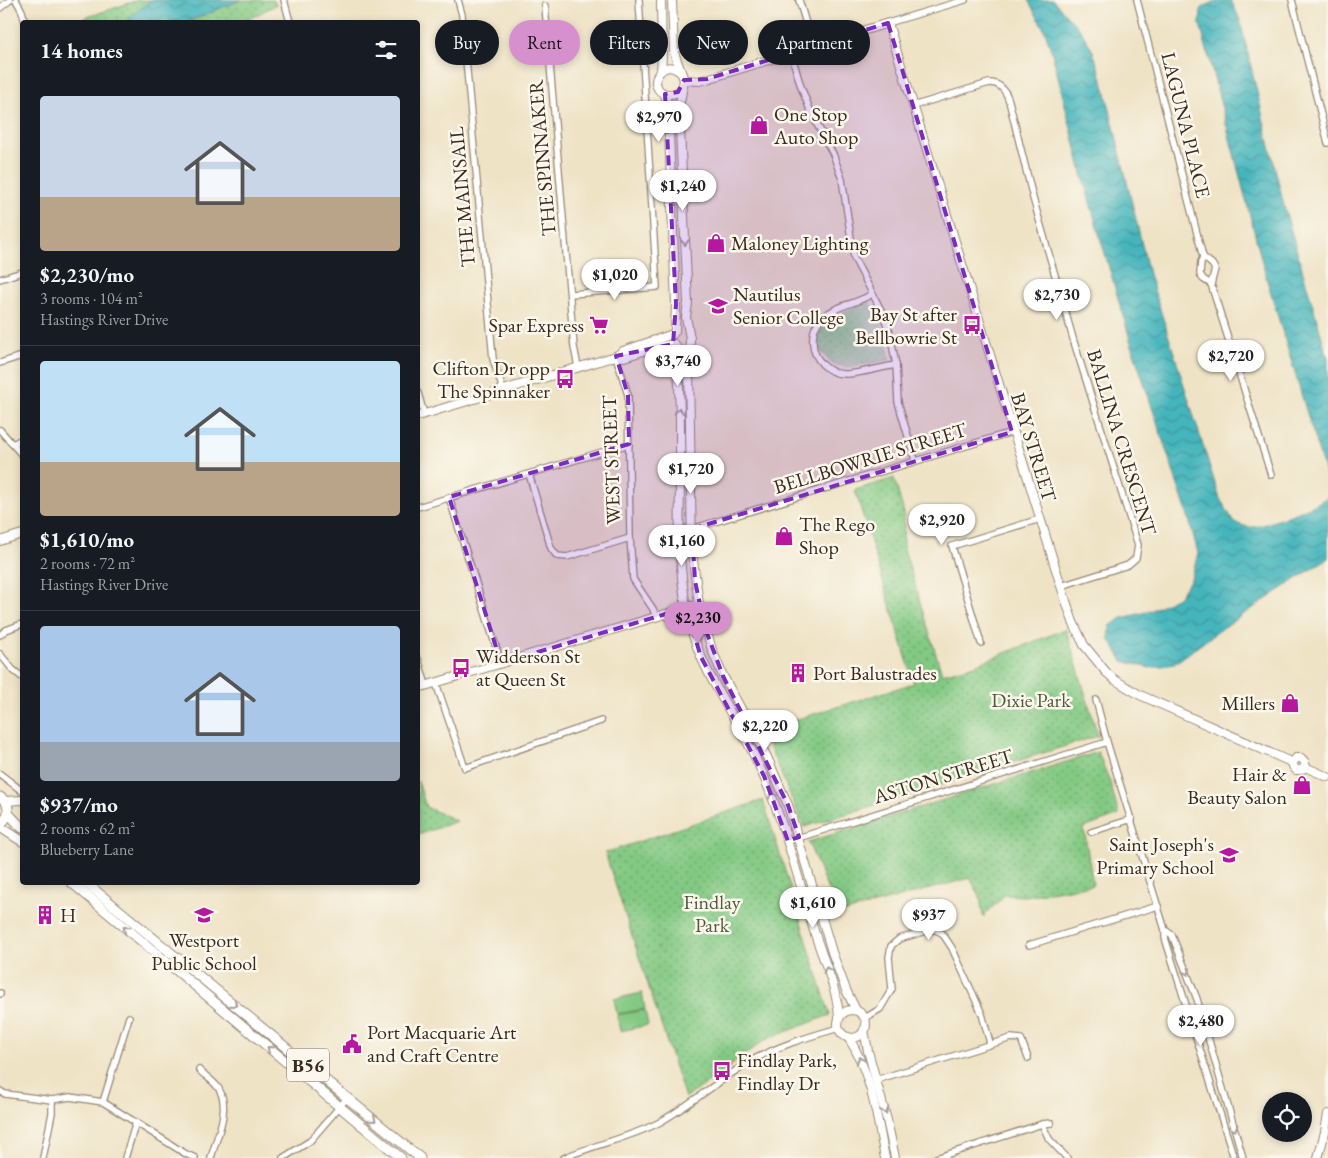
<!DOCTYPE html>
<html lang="en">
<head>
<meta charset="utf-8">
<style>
	:root { --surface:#171b24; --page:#242831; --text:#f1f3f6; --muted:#9ea1a6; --line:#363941; --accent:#d690ce }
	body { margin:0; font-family:"EB Garamond",serif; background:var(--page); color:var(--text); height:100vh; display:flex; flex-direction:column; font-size:19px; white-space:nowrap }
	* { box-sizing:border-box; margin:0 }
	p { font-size:16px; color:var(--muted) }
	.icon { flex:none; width:28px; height:28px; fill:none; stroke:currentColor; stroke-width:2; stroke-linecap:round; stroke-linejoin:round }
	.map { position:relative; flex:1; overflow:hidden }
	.drawer { position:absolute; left:20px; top:20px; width:400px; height:865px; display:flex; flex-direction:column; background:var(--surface); border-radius:5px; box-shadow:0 2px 8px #0003 }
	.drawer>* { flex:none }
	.hud { position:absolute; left:435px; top:20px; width:475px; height:45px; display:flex; gap:10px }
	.fabs { position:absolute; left:1262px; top:1092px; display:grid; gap:10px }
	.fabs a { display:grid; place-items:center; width:50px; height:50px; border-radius:50%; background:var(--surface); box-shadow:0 2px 8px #0003; font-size:25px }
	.price { position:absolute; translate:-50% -42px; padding:0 11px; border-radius:18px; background:#fff; color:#222; font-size:16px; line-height:32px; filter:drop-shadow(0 1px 2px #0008) }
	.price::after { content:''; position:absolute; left:50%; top:30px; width:15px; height:11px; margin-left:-8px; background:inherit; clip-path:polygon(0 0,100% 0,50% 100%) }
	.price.current { background:var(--accent); color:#111 }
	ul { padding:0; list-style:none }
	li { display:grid; align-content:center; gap:10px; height:265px; padding:0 20px }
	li+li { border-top:1px solid var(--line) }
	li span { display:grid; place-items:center; height:155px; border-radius:5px; color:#555 }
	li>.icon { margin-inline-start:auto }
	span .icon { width:90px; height:90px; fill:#fffc; stroke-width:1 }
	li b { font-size:21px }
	h2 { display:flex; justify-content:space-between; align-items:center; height:60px; padding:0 20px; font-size:21px }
	.pill { padding:0 18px; border-radius:22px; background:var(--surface); box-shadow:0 2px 8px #0003; font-size:18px; line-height:45px }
	.pill.current { background:var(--accent); color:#111 }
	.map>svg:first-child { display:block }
</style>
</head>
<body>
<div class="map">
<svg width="1328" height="1158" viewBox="0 0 1328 1158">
	<defs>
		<pattern id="park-dots" width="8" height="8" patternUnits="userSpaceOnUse" patternTransform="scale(1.25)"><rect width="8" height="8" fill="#83c983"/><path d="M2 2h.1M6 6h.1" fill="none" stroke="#6ca36b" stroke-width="1.8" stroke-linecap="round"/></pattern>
		<pattern id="water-waves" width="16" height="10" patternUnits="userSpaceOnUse" patternTransform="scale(1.25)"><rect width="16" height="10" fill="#45b5bc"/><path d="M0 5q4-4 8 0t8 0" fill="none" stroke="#3b9398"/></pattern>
	</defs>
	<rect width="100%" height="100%" fill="#fbf7ec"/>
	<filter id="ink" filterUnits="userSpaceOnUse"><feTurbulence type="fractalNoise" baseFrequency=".02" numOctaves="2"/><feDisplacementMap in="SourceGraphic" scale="10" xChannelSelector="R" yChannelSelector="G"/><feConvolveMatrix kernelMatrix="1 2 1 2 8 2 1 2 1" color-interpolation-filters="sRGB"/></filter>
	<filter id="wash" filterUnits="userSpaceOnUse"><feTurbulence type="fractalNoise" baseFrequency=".0096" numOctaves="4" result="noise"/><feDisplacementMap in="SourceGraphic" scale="20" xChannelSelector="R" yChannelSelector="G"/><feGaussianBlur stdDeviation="1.12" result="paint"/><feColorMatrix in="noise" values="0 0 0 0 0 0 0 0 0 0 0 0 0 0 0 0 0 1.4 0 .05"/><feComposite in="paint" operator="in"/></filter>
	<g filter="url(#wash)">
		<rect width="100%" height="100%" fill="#efe3c6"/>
		<!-- grass -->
		<g fill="#83c983" stroke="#5f7a50">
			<path d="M642,993L645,1009L617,1014L614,999Z"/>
			<path d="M645,1010L648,1025L620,1031L617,1015Z"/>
		</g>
		<!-- park -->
		<g fill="url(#park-dots)" stroke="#5f7a50">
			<path d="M138,0H274L276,5L243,22H72Z"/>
			<path d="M868,301L882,325L890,360L848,367L833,364C829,360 822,354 820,349C809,322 850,309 868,301Z"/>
			<path d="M894,478L904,513L903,546L942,674L972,666L1066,629L1098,736L804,827L762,730L914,683L855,490Z"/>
			<path d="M1098,752L1110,782L1119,815L1084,828L1093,885L1025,896L1005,895L983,917L980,897L970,878L838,914L808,842Z"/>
			<path d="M418,781L426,807L457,821L418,835Z"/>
			<path d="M763,800L830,1015L765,1040L708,1083L685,1098L605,853Z"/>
		</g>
		<!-- water -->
		<g fill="url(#water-waves)" stroke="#40706d">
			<path d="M151,0H241L187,22H125Z"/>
			<path d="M1028,0H1053L1081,31L1093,51L1104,85L1149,274L1220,499L1235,523C1240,524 1248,528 1254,527C1267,525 1320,505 1328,496V558L1223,628L1174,664L1150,668L1123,661L1109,639L1110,626L1122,618L1150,611L1178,597L1191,579L1198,553L1188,516L1134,353L1086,189L1052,53L1045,31Z"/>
			<path d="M1218,0H1229L1232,2L1240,20L1285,210L1328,358V483L1266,277L1200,24L1201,8Z"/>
		</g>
	</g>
	<g filter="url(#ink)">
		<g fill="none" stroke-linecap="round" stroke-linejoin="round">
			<!-- street casing -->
			<g stroke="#958672" stroke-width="8">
				<g id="street">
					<path d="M16,0L22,11L25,22"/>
					<path d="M284,0L290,22"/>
					<path d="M458,0L462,15L493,359L503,390"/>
					<path d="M799,0L813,47"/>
					<path d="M1137,0L1203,257L1201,262L1200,274L1203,279L1211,284"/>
					<path d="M1292,0L1328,143"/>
					<path d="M545,6L574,347L578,367"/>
					<path d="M0,8L10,0"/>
					<path d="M888,23L965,0"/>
					<path d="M791,53L801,87L812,115L833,154L842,179L854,258L882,312L890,333L896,365L898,402L915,460"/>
					<path d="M913,106L989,83C1001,83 1006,91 1009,101L1033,198L1074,342L1138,545L1136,558L1128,565L1061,586"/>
					<path d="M1203,257L1212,264L1215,269L1211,284L1271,475"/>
					<path d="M0,279L22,272"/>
					<path d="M571,294L657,287L639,0"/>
					<path d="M872,294C857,304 836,305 823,317C815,324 812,334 813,344C814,359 827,373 843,374C855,375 882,367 896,365"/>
					<path d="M616,356L628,395L630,538L633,579L653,609L656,617"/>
					<path d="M0,363L22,356"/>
					<path d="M418,393L424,414"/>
					<path d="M0,430L22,455"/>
					<path d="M13,444L22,439"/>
					<path d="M529,474L551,548L557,556L567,557L630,538"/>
					<path d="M449,497L501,663"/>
					<path d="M418,507L629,444"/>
					<path d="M678,530L698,527L1012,432"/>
					<path d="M0,635L6,630L22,624"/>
					<path d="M981,643L952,546L1040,519"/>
					<path d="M0,654L13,670L22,677"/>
					<path d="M418,659L426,685"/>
					<path d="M436,683L465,768L601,721"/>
					<path d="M1096,700L1107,742L1165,930V938L1234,1158"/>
					<path d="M0,774L22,791"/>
					<path d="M1091,832L1132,819"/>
					<path d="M788,841L1107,742"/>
					<path d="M1165,930L1172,935L1197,999L1243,1158"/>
					<path d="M1029,945L1158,906"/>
					<path d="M0,994V993"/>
					<path d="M865,1018L880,1009L892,989L889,957L891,946L899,939L930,930H936L942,933L952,948L982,1014L990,1043"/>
					<path d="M199,1070C205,1076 214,1081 219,1089C231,1109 216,1138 211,1158"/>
					<path d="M876,1080L1011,1038L1021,1039L1028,1058"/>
					<path d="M0,1091L5,1094L52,1100L70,1097L103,1102L186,1154L195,1158"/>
					<path d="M103,1102L129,1017"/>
					<path d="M1042,1124L1049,1139L1067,1158"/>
					<path d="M43,1158L52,1113V1100"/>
					<path d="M125,1158L136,1122"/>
					<path d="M283,1158L310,1141L347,1098"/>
					<path d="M564,1158C595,1144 630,1138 660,1122C690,1105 717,1082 746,1064C774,1047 807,1037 839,1028"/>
					<path d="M936,1158L1042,1124L1051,1123"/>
				</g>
			</g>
			<!-- secondary casing -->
			<g stroke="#958672" stroke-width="10">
				<g id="secondary">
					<path d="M672,0L674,52L684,80L679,108L688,303L686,317L690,338L689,366L692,553L699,604L712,650L723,676L767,757L788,805L832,952L846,990L856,1010"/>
					<path d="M661,71L662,56L661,0"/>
					<path d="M680,72C660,55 645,90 667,94C673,95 677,93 681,89"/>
					<path d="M684,80L699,81L707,79L888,23L1061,586L1073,622L1084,645L1106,672L1115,680L1140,695L1293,763V766L1296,770H1301L1305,767"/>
					<path d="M665,94L668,108L676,304L675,331"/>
					<path d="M676,346C681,392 680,439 680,485C679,538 678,584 693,635C706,676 731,711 751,749C781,808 796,872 815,934C824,962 837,988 839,1017"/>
					<path d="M616,356L624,357L653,348L674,344"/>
					<path d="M418,416L616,356L623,351L673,334"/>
					<path d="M0,541L22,534"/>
					<path d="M665,614L692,628"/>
					<path d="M418,688L699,604"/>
					<path d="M1293,763L1296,758H1301L1305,762V767"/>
					<path d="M1305,767L1328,777"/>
					<path d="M5,801L22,800"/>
					<circle cx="852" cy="1024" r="14"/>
					<path d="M864,1030L868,1051L887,1120L895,1158"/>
					<path d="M848,1037C871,1072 877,1117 885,1158"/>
					<path d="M1318,1158L1325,1132L1328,1114"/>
				</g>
			</g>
			<!-- primary casing -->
			<g stroke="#958672" stroke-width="11">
				<g id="primary">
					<path d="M0,797C11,804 11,816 0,824"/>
					<path d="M8,813L22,828"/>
					<path d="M0,827L22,841"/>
					<path d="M71,882L401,1158"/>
					<path d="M85,882L420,1158"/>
				</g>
			</g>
			<!-- street -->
			<use href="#street" stroke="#fff" stroke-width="5.5"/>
			<!-- secondary -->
			<use href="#secondary" stroke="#fff" stroke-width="8"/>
			<!-- primary -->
			<use href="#primary" stroke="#fff" stroke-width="9"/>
		</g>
		<!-- one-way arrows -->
		<defs><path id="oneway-chevron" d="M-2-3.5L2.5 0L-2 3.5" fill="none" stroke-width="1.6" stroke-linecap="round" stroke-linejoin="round" transform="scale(1.25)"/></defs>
		<g stroke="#a79f9a">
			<use href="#oneway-chevron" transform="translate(685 242) rotate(87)"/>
			<use href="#oneway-chevron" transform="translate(679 411) rotate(-91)"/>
			<use href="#oneway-chevron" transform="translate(772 795) rotate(-113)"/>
			<use href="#oneway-chevron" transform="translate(126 929) rotate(-140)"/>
			<use href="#oneway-chevron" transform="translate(827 970) rotate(-109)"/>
			<use href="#oneway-chevron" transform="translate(1187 972) rotate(69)"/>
			<use href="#oneway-chevron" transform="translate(234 1004) rotate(39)"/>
			<use href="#oneway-chevron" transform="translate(270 1049) rotate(-140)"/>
			<use href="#oneway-chevron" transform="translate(860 1060) rotate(-112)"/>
			<use href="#oneway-chevron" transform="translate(885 1111) rotate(75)"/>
			<use href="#oneway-chevron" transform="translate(373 1119) rotate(40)"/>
			<use href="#oneway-chevron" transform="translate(1234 1128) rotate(74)"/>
		</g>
	</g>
	<!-- marked area -->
	<path fill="#7b2cbf" fill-opacity="0.2" stroke="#7b2cbf" stroke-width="4" stroke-dasharray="10 6" stroke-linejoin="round" d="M888,23L1012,432L692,529L695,581L705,628L723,676L788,805L799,837L788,841L764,776L701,657L686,608L501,663L449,497L629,444L628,395L616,356L673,344L676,304L665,94L678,92L684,80L707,79Z"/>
	<!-- icons -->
	<defs>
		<g id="shop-bare" transform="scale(1.5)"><path d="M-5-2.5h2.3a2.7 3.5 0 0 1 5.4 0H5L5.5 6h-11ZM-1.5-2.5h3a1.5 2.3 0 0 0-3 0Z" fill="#b5179e" stroke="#fbf7ec" stroke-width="2.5" paint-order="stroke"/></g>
		<g id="university-bare" transform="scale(1.5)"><path d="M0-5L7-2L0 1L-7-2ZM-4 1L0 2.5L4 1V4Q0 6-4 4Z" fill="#b5179e" stroke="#fbf7ec" stroke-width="2.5" paint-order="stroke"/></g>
		<g id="supermarket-bare" transform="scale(1.5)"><path d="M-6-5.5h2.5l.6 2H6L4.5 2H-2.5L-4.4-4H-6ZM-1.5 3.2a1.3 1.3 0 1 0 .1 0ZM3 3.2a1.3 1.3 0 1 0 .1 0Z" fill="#b5179e" stroke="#fbf7ec" stroke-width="2.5" paint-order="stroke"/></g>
		<g id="bus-bare" transform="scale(1.5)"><path d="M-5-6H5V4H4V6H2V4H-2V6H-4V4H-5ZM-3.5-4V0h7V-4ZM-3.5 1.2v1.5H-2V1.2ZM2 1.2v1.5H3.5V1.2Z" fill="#b5179e" stroke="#fbf7ec" stroke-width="2.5" paint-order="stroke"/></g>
		<g id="building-bare" transform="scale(1.5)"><path d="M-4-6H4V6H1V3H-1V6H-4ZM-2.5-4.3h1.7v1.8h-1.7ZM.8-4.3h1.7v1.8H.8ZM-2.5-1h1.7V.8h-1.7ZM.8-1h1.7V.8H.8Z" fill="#b5179e" stroke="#fbf7ec" stroke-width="2.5" paint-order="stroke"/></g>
		<g id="school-bare" transform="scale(1.5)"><path d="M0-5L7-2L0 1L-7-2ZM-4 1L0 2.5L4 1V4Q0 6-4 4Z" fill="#b5179e" stroke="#fbf7ec" stroke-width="2.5" paint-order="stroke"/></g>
		<g id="civic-bare" transform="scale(1.5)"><path d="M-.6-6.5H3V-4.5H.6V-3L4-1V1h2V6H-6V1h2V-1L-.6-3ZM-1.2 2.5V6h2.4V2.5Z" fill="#b5179e" stroke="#fbf7ec" stroke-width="2.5" paint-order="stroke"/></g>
	</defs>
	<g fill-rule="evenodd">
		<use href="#shop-bare" x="759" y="125"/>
		<use href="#shop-bare" x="716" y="243"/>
		<use href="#university-bare" x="718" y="306"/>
		<use href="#supermarket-bare" x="599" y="325"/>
		<use href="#bus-bare" x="972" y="325"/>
		<use href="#bus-bare" x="565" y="379"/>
		<use href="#shop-bare" x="784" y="536"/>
		<use href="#bus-bare" x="461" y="668"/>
		<use href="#building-bare" x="798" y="673"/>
		<use href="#shop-bare" x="1290" y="703"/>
		<use href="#shop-bare" x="1302" y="785"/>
		<use href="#school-bare" x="1229" y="855"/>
		<use href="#building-bare" x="45" y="915"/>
		<use href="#school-bare" x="204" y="915"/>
		<use href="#civic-bare" x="352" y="1044"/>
		<use href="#bus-bare" x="722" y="1071"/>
	</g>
	<g text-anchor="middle" stroke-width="5" stroke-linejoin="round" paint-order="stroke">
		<!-- shield labels -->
		<rect fill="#fbf7ec" stroke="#75685c" stroke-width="1" x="287" y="1048.5" width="42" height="33" rx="4"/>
		<g font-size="19" font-weight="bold" fill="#3b2a1e">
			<text x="308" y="1072">B56</text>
		</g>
		<!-- poi labels -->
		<g font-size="20" fill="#3b2a1e" stroke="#fbf7ec" text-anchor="start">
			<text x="774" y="121">One Stop<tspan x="774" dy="23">Auto Shop</tspan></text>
			<text x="731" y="250">Maloney Lighting</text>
			<text x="733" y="301">Nautilus<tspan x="733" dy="23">Senior College</tspan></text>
			<text x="957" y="321" text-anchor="end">Bay St after<tspan x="957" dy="23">Bellbowrie St</tspan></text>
			<text x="584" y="332" text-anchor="end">Spar Express</text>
			<text x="550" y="375" text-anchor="end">Clifton Dr opp<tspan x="550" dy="23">The Spinnaker</tspan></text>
			<text x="799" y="531">The Rego<tspan x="799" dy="23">Shop</tspan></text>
			<text x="476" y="663">Widderson St<tspan x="476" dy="23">at Queen St</tspan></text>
			<text x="813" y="680">Port Balustrades</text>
			<text x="1275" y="710" text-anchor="end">Millers</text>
			<text x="1287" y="781" text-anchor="end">Hair &amp;<tspan x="1287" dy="23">Beauty Salon</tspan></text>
			<text x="1214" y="851" text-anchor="end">Saint Joseph's<tspan x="1214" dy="23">Primary School</tspan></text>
			<text x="60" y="922">H</text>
			<text x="204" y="947" text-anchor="middle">Westport<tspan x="204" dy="23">Public School</tspan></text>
			<text x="367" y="1039">Port Macquarie Art<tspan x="367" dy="23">and Craft Centre</tspan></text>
			<text x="737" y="1067">Findlay Park,<tspan x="737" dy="23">Findlay Dr</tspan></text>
		</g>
		<!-- street labels -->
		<g font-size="20" fill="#3b2a1e" stroke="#fbf7ec">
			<text transform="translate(1186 125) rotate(76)" y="7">LAGUNA PLACE</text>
			<text transform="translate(542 158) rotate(-95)" y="7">THE SPINNAKER</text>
			<text transform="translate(462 197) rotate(-95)" y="7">THE MAINSAIL</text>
			<text transform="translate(1122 442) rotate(73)" y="7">BALLINA CRESCENT</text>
			<text transform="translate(1034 447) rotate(73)" y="7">BAY STREET</text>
			<text transform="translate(870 458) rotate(-17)" y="7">BELLBOWRIE STREET</text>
			<text transform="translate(611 460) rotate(-92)" y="7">WEST STREET</text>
			<text transform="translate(943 776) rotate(-17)" y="7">ASTON STREET</text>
		</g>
		<!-- park labels -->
		<g font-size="20" fill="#515a3c" stroke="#fbf7ec">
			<text x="1031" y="707">Dixie Park</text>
			<text x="712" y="909">Findlay<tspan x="712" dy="23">Park</tspan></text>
		</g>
	</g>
</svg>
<div class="fabs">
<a><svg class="icon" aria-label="locate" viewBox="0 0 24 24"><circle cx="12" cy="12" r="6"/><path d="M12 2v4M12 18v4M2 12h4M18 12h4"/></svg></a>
</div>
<b class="price" style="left:659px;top:143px">$2,970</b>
<b class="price" style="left:683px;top:212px">$1,240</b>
<b class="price" style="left:615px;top:301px">$1,020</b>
<b class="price" style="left:1057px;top:321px">$2,730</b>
<b class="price" style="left:1231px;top:382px">$2,720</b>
<b class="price" style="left:678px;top:387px">$3,740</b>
<b class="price" style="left:691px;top:495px">$1,720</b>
<b class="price" style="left:942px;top:546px">$2,920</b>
<b class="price" style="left:682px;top:567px">$1,160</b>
<b class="price current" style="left:698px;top:644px">$2,230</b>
<b class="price" style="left:765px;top:752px">$2,220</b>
<b class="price" style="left:813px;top:929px">$1,610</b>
<b class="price" style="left:929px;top:941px">$937</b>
<b class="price" style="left:1201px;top:1047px">$2,480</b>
<div class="hud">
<a class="pill">Buy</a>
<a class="pill current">Rent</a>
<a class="pill">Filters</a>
<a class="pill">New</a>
<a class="pill">Apartment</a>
</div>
<section class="drawer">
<h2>14 homes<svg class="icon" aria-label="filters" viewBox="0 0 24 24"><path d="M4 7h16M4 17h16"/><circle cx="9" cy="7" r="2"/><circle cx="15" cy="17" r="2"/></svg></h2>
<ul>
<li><span style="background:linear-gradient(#c9d6e8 65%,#b9a48a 0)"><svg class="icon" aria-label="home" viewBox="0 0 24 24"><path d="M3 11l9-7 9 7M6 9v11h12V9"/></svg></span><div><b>$2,230/mo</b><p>3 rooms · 104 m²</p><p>Hastings River Drive</p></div></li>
<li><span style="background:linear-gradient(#bfe0f5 65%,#b9a48a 0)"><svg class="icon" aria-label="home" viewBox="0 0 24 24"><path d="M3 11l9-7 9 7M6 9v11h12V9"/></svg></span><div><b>$1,610/mo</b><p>2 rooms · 72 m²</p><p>Hastings River Drive</p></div></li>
<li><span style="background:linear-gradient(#a9c7e8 75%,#9aa5b1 0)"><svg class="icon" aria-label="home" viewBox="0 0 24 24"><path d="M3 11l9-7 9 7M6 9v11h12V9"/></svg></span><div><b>$937/mo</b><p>2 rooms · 62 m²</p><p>Blueberry Lane</p></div></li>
</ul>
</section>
</div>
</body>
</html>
